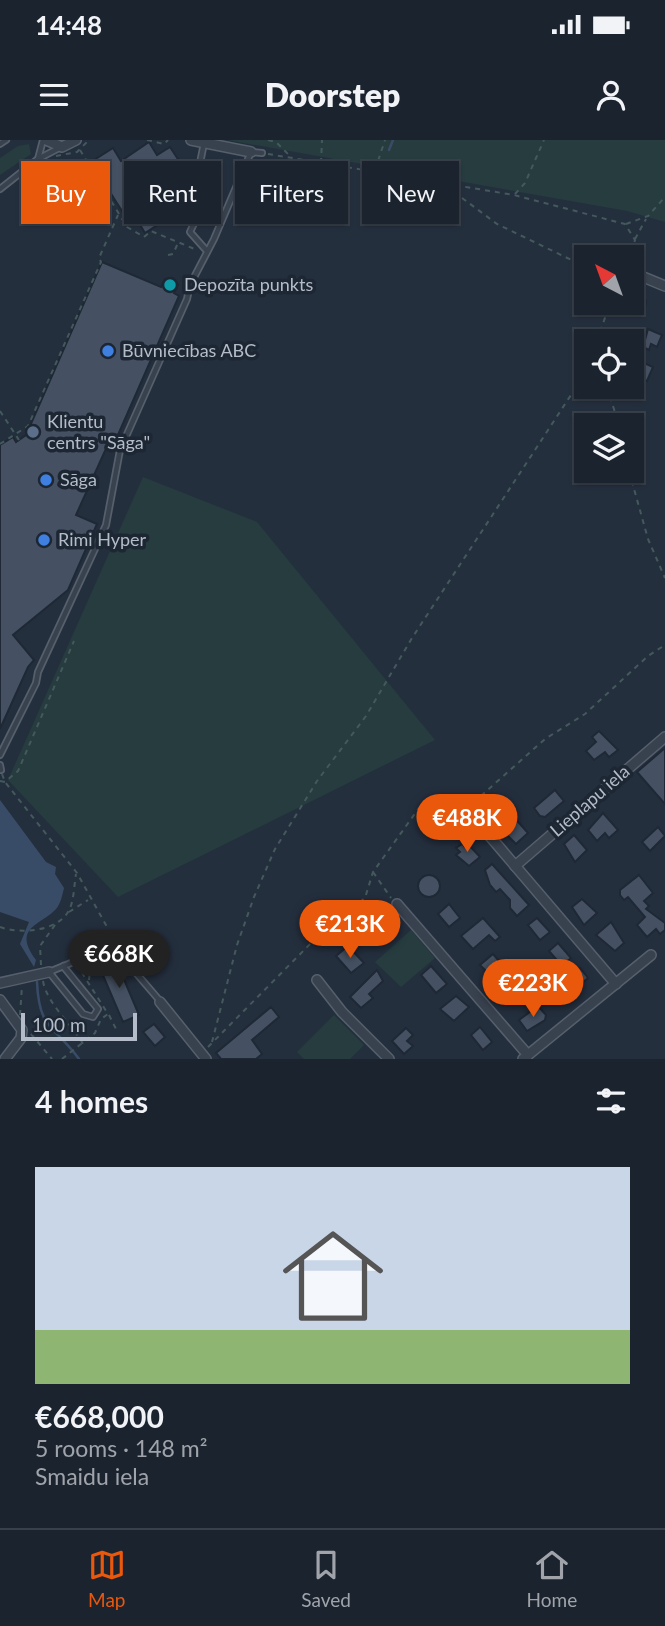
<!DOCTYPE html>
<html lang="en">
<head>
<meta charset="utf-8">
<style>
	:root { --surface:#1b232e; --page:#282f3a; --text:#f1f3f6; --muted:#a0a4aa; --line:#39404a; --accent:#ea580c }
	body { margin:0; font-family:Lato,sans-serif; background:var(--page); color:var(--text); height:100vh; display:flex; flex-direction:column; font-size:26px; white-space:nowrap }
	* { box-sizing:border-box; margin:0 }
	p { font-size:23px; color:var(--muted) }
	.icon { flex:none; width:38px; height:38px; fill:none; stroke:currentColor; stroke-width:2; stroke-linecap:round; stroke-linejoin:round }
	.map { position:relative; height:919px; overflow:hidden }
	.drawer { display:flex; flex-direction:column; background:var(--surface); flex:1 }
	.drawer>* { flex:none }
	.top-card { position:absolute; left:21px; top:21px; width:623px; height:63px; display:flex; gap:14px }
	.needle { width:46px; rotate:319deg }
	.tools { position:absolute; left:574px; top:105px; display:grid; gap:14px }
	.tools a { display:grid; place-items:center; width:70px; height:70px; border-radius:0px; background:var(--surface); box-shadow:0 2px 5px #0004,0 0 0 2px var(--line); font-size:35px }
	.scale { position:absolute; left:21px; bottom:18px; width:116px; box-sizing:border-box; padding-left:7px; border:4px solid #b4bcc9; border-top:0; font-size:19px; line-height:24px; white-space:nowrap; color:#b4bcc9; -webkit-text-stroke:5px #1d2633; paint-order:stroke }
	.price { position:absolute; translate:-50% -60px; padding:0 16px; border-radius:24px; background:var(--accent); color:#fff; font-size:23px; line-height:46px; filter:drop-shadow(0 2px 4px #0008) }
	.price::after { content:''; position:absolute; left:50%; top:42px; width:21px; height:16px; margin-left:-10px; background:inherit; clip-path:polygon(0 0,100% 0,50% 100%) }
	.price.active { background:#222; color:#fff }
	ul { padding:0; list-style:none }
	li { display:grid; align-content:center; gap:14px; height:371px; padding:0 35px }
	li+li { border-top:2px solid var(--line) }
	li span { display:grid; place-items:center; height:217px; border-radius:0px; color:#555 }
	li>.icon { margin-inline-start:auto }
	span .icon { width:126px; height:126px; fill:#fffc; stroke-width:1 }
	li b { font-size:30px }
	h2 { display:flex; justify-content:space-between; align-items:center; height:84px; padding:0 35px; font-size:30px }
	.pill { padding:0 24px; border-radius:0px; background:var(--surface); box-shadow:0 2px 5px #0004,0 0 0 2px var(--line); font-size:24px; line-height:63px }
	.pill.active { background:var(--accent); color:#fff }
	.status { display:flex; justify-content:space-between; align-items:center; height:49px; padding:0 35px; background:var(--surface); direction:ltr }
	.status svg { height:19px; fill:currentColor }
	header { display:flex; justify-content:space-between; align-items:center; height:91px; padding:0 35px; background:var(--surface); font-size:32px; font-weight:800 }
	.dock { display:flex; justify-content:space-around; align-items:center; height:98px; border-top:2px solid var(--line); background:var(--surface); font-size:19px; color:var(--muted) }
	.dock a { display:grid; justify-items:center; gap:4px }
	.dock .active { color:var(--accent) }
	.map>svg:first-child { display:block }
</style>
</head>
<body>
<div class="status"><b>14:48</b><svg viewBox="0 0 49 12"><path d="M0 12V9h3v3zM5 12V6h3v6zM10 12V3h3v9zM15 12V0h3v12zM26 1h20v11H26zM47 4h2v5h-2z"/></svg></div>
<header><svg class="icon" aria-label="menu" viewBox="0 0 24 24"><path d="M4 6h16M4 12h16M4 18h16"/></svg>Doorstep<svg class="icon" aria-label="person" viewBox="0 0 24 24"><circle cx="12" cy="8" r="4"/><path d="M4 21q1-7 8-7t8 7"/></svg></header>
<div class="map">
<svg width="665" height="919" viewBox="0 0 665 919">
	<rect width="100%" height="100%" fill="#242f3e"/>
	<!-- green -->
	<g fill="#263c3f">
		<path d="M227,0H665V82L627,71Z"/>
		<path d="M29,4L31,14L0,35V18L18,6Z"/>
		<path d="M143,337L257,382L435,600L118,757L8,640Z"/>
		<path d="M411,790L435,818L401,847L375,822Z"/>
		<path d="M334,875L364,905L350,919H304L297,912Z"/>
	</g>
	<!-- water -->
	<path fill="#394c67" d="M0,660L46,722L56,727L55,734L64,748C62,756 61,763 56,769C40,786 12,787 36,820L34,827L20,804L29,782L0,772Z"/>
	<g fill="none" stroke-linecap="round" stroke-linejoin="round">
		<!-- stream -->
		<g stroke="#394c67" stroke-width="2.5">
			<path d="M389,10L393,0"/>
			<path d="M37,842C39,890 54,885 79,919"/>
		</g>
	</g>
	<!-- building -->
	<g fill="#455162" stroke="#1f2835" stroke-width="2">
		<path d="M149,2L157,15L170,7L202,56L145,93L134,75L127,79L91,22L113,8L121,21Z"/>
		<path d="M102,122L161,147L165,139L178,145L174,153L179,156L114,304L109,302L76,375L97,384L68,450L13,495L34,520L28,527L0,589V305L13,297L16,302L26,295Z"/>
		<path d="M635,155L646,161L644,174L629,167Z"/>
		<path d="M648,189L662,195L657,207L651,204L649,210L643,207Z"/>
		<path d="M642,222L653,227L647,241L636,237Z"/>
		<path d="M599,591L618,610L609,617L605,612L594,620L586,611L596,602L592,597Z"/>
		<path d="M665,608V664L637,632Z"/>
		<path d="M555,650L564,661L545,677L540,676L534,668Z"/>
		<path d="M603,673L618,690L609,698L605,693L597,701L588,690Z"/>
		<path d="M512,675L528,693L516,704L501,689Z"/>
		<path d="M658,687L665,696L650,711L642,702Z"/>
		<path d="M574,695L587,710L575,722L564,704Z"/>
		<path d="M462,704L465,707L468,704L480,717L469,726L456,715L460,712L456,708Z"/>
		<path d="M492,724L529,765L517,776L510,768V760L500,749L496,752L490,745L485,730Z"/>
		<circle cx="429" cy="746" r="11"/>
		<path d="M639,735L653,753L644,761L649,766L646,769L665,783V790L660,794L656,789L647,797L637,785L645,777L628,757L624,760L620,755V750Z"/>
		<path d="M582,759L597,773L584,785L572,767Z"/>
		<path d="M449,764L460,778L449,787L438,774Z"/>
		<path d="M386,775L397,788L385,798L374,786Z"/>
		<path d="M483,778L500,797L495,801L489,795L473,809L461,796Z"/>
		<path d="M537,778L550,792L540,800L528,785Z"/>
		<path d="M611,782L624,803L615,811L596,795Z"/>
		<path d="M558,803L571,818L562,826L549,811Z"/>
		<path d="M348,806L364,823L351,833L336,816Z"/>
		<path d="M493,814L499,821L495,827L498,830L491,836L480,825Z"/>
		<path d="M115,818L139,875L123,882L99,826Z"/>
		<path d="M431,826L447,844L436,853L421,835Z"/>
		<path d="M580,828L588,838L573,851L565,842Z"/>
		<path d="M377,830L383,841L369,854L373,858L361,868L350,857Z"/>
		<path d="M524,830L530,836L518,847L524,853L513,862L502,849Z"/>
		<path d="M456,856L469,867L454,881L440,869Z"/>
		<path d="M538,866L546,875L545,880L527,891L519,880Z"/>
		<path d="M271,867L279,877L252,900L262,914L256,919H221L216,913Z"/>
		<path d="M154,884L165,897L155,906L143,892Z"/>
		<path d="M480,887L492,902L483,910L471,895Z"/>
		<path d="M406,888L413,895L407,901L413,906L404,914L392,901Z"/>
	</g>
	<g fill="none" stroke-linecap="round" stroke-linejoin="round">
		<!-- lane casing -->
		<g stroke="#565f6c" stroke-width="8">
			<g id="lane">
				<path d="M204,3L200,23L213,43L190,92L206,110"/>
				<path d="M0,4L6,0"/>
				<path d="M38,19L43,0"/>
				<path d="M0,49L38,19L61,7"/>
				<path d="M0,615L36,543L38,532L106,385L120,310L187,159L190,145L214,99L251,12L262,13"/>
				<path d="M0,625L1,630"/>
				<path d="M124,819L160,861"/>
				<path d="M63,826L98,869L93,877L83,874L49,832L105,809"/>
			</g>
		</g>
		<!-- street casing -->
		<g stroke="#565f6c" stroke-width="12">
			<g id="street">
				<path d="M46,0L62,7L76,0"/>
				<path d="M191,0L251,12"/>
				<path d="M636,134L665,146"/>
				<path d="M482,687L616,844"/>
				<path d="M515,726L665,597"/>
				<path d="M397,764L528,915"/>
				<path d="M317,840L342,872L389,919"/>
				<path d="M0,843L49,832"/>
				<path d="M0,860L22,890L21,898L5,919"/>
				<path d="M160,862L206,919"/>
				<path d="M523,919L651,815"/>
			</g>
		</g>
		<!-- path -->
		<g stroke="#44595c" stroke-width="2" stroke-dasharray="5 5" stroke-linecap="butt">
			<path d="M147,0L164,4L168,0"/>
			<path d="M268,0L276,2L291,17"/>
			<path d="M80,10L127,87L144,97L151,91L197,110"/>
			<path d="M268,14L514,55L625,84L635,100L630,117"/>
			<path d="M56,16L77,12L89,0"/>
			<path d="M321,23L322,0"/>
			<path d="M375,30L385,0"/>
			<path d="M446,46L497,84L586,127"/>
			<path d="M515,54L525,43L544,0"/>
			<path d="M626,84L648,76L665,57"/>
			<path d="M635,99L646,79"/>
			<path d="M168,115L173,114L178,103"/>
			<path d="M597,201L610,163"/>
			<path d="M607,247L619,285"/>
			<path d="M0,271L19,300"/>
			<path d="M0,304L28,286L101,122L99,118L118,75"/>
			<path d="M629,331L648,399L665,438"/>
			<path d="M2,634L5,642L77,733L121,812"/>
			<path d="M0,641L5,642L18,631L74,501"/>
			<path d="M464,664L477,682"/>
			<path d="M373,732L391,758"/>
			<path d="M69,772L88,760"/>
			<path d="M0,787C19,794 56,792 68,772C74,763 74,745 76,734"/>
			<path d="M41,825L40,806L57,782"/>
			<path d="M89,840L91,821"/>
			<path d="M43,841C47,864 72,884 83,904"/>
			<path d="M20,875L22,846"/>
			<path d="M109,875L116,889"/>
			<path d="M31,894L52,919"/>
			<path d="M212,902L237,805L254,757L275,709L317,641L366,576L412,498L586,232"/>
			<path d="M208,907L325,789L365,758L373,732L424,661L436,658L463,662L482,655L545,599L585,574L648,516L665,505"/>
			<path d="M62,919L95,893L101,879L108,874L77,825"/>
		</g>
		<!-- lane -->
		<use href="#lane" stroke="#38414e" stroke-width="4.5"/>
		<!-- street -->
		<use href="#street" stroke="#38414e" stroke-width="9"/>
	</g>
	<!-- markers -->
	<circle fill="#0f9aa8" stroke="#1d2633" stroke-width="2.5" cx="170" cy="145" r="7"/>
	<g fill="#3f7fe0" stroke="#1d2633" stroke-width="2.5">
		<circle cx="108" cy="211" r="7"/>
		<circle cx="46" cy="340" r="7"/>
		<circle cx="44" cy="400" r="7"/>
	</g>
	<circle fill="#5c6f8a" stroke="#1d2633" stroke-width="2.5" cx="33" cy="292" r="7"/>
	<g text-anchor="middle" stroke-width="7" stroke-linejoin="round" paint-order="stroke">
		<!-- poi labels -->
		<g font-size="18" fill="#b4bcc9" stroke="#1d2633" text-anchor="start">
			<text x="184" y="151">Depozīta punkts</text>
			<text x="122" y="217">Būvniecības ABC</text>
			<text x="47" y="288">Klientu<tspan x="47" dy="21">centrs "Sāga"</tspan></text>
			<text x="60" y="346">Sāga</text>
			<text x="58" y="406">Rimi Hyper</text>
		</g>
		<!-- street labels -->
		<g font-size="18" fill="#b4bcc9" stroke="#1d2633">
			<text transform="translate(590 661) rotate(-41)" y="6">Lieplapu iela</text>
		</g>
	</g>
</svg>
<div class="tools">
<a><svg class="needle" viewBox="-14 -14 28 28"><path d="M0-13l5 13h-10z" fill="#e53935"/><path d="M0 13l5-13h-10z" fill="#a0a4aa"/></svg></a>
<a><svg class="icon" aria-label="locate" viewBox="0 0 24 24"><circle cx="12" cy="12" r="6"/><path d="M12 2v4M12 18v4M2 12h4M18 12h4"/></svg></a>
<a><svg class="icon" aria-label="layers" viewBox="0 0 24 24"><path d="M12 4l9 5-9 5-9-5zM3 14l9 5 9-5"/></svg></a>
</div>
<div class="scale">100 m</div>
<b class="price" style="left:467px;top:714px">€488K</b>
<b class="price" style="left:350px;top:820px">€213K</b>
<b class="price active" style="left:119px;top:850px">€668K</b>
<b class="price" style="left:533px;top:879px">€223K</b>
<div class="top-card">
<a class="pill active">Buy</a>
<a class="pill">Rent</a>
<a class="pill">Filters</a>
<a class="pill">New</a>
</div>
</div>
<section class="drawer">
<h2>4 homes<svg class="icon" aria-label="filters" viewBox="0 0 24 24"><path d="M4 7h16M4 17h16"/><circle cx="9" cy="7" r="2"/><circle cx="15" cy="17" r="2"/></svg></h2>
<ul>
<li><span style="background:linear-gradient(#c9d6e8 75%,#8fb573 0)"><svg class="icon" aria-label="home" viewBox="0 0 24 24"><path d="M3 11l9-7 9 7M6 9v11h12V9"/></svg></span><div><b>€668,000</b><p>5 rooms · 148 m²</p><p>Smaidu iela</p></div></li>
</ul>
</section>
<nav class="dock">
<a class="active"><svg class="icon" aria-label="map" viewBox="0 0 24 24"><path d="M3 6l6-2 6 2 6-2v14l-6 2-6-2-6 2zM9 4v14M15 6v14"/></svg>Map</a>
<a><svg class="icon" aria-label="saved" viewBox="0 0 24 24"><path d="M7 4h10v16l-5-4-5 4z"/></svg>Saved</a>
<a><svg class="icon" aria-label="home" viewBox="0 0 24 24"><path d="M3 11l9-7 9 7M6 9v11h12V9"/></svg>Home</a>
</nav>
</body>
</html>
